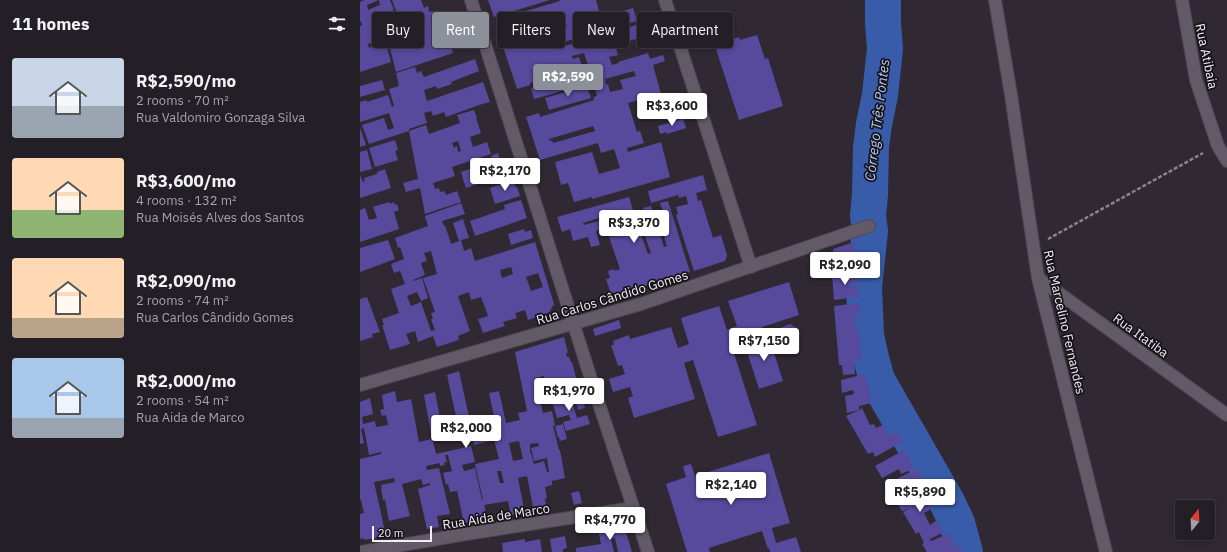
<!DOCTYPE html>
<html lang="en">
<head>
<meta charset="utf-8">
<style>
	:root { --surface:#241f27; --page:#2c272f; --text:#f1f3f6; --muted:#a3a2a7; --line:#413d44; --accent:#8c9099 }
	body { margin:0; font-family:"IBM Plex Sans",sans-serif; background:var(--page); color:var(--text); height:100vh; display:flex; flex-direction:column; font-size:15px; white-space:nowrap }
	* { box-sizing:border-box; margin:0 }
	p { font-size:13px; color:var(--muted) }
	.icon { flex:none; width:22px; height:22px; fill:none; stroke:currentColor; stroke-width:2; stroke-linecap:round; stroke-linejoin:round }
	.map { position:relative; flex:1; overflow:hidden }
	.drawer { display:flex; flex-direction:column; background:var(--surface); width:360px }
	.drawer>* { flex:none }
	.banner { position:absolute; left:12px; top:12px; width:380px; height:36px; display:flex; gap:8px }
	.needle { width:26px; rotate:18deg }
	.controls { position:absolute; left:815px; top:500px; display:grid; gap:8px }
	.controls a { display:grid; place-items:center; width:40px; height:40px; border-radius:4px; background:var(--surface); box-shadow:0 2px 6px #0003,0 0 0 1px var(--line); font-size:20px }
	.scale { position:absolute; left:12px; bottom:10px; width:60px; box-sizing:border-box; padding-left:4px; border:2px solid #f3eef6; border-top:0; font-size:11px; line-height:14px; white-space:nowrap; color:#f3eef6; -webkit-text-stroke:3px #161318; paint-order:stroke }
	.price { position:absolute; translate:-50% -34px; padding:0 9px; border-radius:4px; background:#fff; color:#222; font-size:13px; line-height:26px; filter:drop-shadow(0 1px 2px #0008) }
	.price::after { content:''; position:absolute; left:50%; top:24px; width:12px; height:9px; margin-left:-6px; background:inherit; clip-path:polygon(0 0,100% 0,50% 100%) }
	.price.active { background:var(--accent); color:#fff }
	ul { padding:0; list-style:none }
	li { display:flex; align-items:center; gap:12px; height:100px; padding:0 12px }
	li span { display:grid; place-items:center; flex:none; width:112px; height:80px; border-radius:4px; color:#555 }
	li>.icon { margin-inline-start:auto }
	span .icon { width:48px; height:48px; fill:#fffc; stroke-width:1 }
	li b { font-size:17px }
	h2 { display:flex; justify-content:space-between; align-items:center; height:48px; padding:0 12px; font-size:17px }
	.tag { padding:0 14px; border-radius:4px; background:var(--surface); box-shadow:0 2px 6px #0003,0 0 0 1px var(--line); font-size:14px; line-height:36px }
	.tag.active { background:var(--accent); color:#fff }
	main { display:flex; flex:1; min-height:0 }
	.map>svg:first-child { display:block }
</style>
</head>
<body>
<main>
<section class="drawer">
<h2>11 homes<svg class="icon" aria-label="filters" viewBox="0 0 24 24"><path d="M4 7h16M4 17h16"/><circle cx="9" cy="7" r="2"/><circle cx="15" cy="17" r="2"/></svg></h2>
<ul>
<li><span style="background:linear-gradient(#c9d6e8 60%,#9aa5b1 0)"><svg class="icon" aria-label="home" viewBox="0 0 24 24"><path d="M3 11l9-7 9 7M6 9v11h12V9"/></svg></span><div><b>R$2,590/mo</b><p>2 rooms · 70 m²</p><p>Rua Valdomiro Gonzaga Silva</p></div></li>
<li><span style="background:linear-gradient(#ffd9b3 65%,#8fb573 0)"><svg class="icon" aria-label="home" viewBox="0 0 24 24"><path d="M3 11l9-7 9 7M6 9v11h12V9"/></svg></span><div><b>R$3,600/mo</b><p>4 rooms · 132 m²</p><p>Rua Moisés Alves dos Santos</p></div></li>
<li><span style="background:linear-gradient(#ffd9b3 75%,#b9a48a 0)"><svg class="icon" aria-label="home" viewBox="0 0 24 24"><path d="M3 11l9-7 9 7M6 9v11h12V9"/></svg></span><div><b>R$2,090/mo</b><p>2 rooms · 74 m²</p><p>Rua Carlos Cândido Gomes</p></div></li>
<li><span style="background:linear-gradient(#a9c7e8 75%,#9aa5b1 0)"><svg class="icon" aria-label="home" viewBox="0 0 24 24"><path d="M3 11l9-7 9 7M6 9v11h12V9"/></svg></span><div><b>R$2,000/mo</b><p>2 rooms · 54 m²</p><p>Rua Aida de Marco</p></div></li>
</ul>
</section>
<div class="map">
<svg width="867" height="552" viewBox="0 0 867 552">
	<rect width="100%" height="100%" fill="#302934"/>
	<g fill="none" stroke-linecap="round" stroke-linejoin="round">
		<!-- river -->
		<path stroke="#385ca9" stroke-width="36" d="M523,0V23L525,49L520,95L514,124L511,147L510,194L508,216L510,231L504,287L506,335L511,358L517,380L587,502L597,523L605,552"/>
	</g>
	<!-- building -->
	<g fill="#57499c" fill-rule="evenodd">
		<path d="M5,0H30L34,10L22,15L29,43L26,44L31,62L0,72V26L2,25L1,21L0,22V2ZM19,0L20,5L8,10L7,5ZM21,40L22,43L9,48L8,44Z"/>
		<path d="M32,0H61L64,8L68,6L69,12L75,11L79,21L83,20L91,42H90L93,53L36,72L30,48L63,37L60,27L52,30L54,37L48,39L43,26H46L44,20L40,21Z"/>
		<path d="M128,0H190L134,17Z"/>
		<path d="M199,0H236L241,18L273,8L277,21L200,43L201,47L216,43L215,41L220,39V41L280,24L283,37L255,45L258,55L249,57L252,65L259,63L258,62L288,53L290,59L303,55L305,61L293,65L301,94L268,103L277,132L280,131L284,143L267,148L268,152L301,142L310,177L232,199V197L214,202L208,183L201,185L195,162L232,152L239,174L260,168L254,149L241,153L238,143L180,160L166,117L179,113L180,117L234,100V97L237,96L233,82L174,99L171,88L210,77L209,75L215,73V72L206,75L205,72L170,83V85L157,89L138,31L152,27L149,16L200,1ZM202,13L207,27L158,41L157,39L201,26L197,14ZM224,53L229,68L223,69L219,57L213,59L212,56ZM274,71L276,76L260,80L263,89L250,92L248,84L246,85L245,79ZM233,126L235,131L193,143L192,140L190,141L189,139Z"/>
		<path d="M397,35L405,59L408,58L423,106L379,120L355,46L379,37L380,40Z"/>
		<path d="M115,59L119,71L91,82L92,84L77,89L76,86L64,90L67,101L123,82L130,102L119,105L86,117L84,112L73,116L71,111L64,113L67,123L49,129V131L9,144L2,125L24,118L28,130L34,128L29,113L0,122V102L7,100V102L28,95L32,107L34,106L29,89L39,86L36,73L55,67L57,73L61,71L64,77Z"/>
		<path d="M22,80L25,90L0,97V86Z"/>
		<path d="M227,86L231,98L189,110L185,98Z"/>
		<path d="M114,110L117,118H116L121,133L110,137L113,147L127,142L131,154L92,167L95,176L73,183L75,189L79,188L80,192L84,191L86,195L97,191L101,202L65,214L60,188L46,192L43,183L58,179L49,131L66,125L69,134L100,123L97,115ZM98,141L101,151L98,152L97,146L94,148L92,143Z"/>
		<path d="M323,119L326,128L307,134V132L300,134L298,126Z"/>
		<path d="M0,128L6,145L0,147Z"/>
		<path d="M35,140L38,150L35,151L38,160L15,167L9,148Z"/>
		<path d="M7,150L12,169L0,172V152Z"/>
		<path d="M138,153L142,167L150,164L153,173L106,188L101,172L133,161L131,156Z"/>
		<path d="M25,169L31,188L0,198V175L3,182L5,181L4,178L17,174V172Z"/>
		<path d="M343,175L347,190L336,193L338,201L341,200L353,238L361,235L367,255L365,261L334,271L316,215L318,214L316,207L328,204L326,196L319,198L318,195L291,203L288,191Z"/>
		<path d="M153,180L156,188L157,187L160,196L135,204L130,188Z"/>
		<path d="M269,197L276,220L286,217L283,208L291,206L304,247L307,246L296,212L303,211L300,203L308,201L330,272L262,293L261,292L251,294L246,279L250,278L248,271L254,269L255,271L260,269L249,237L268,231L265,221H268L265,213L260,215V212L253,214L254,216L246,219L245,216L223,223L224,225L239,221L241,229L236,231L240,245L231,247L228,237L213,241L210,229L202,232L197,217ZM283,231L291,253L288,254L280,232Z"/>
		<path d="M161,200L167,218L115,236L110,221L145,209L144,205Z"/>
		<path d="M29,202L30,204L34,202L35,205L37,204L39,210L34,212L39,229L0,242V210L5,208L9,220L17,218L13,207Z"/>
		<path d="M101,203L105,214L82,221L84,226L85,225L91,244L99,241L93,223L103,219L109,238L101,240L104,251L111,248L115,261L175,242L194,304L190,311L188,313L168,320L165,310L155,313L157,318L143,322L145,326L123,333L118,319L128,316L121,297L111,300L109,292L98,296L110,331L98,336L99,340L77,347L73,336L58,342L55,331L46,334L50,344L30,350L22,325H24L22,319L39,313L31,289L45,284L40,271L34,273L31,264L44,259L40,247L38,248L35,238L68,226L65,216ZM71,251L77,274L63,278L75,312L71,313L73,319H71L75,330L71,331L61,302L51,306L47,296L57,292L61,301L68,298L62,278L53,281V280L65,275L61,263L67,261L64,253ZM151,267L153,274L142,278L140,270ZM178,273L183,287L171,291L166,277Z"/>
		<path d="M164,229L165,232L171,230L173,238L151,245L148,234Z"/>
		<path d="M28,240L35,259L0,272V248Z"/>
		<path d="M494,242L496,266L475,269L473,249Z"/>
		<path d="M496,271L497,283L486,285V287L497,285L498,297L474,300L472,275Z"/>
		<path d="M429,282L439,315L402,327L404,334L374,344L372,338H369L397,425L358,437L333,360L324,363L335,399L274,418L268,398L273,396L270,387L253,392L249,379L265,374L262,365L258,366L251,345H254L253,341L269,335L270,339L311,327L318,348L329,344L321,318L359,306L367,330L377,326L368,301Z"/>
		<path d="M7,297L20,332L12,334L13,337L0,341V299Z"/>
		<path d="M499,303L500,313L495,314L496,331L499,330L501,359L494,360L495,374L483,375L482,365H479L474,306Z"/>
		<path d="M259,320L261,328L235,336L233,329Z"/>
		<path d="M430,324L438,329V340L428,345L419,339L420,328Z"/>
		<path d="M408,334L423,381L399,389L384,342Z"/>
		<path d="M204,337L208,353H206L207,357H209L211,362H212L217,381L198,387L201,397L189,400L184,376L175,378L183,413L192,411L195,425L193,426L199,450H200L205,478L192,481V485L185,487L187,498L185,499L187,509L174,512L167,476L158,478L165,513L151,515L148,501L124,505L128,519L104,523L97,491L90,492L88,484L86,485L83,473L92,471L88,455H85L87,462H84L85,465L80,466V463L66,466L67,470L79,468L90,514L77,516L79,527L67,529L58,489L70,485V483L63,485L61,479L42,484L50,516L29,521L25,500H23L21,489H22L21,485L35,482L34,478L14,482L26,536L4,540L3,538L0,539V514L4,513L1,500H0V459L21,454V452L9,455L4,428L1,429L4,443L0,444V402L10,398L13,414L2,417L3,424L15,421L16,427L28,425L26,415L22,416L20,410L24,409L22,395L35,391L37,402L51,399L59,442L72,439L64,395L75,392L84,439L73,441L76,454L111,446L115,462L102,465L104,471L115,468L122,500H123L115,464L139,459L134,440L114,445L111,432L100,435L87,375L99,371L111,426L121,424L120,419L134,416L129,393L139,391L146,423L160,420L158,413L167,411L155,352ZM159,441L163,459L153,461L149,443ZM178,443L179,446L171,448L174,461L187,458L189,472H187L184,461L174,464L171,453H170V444ZM137,471H141L144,483H140Z"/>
		<path d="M505,374L512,403L499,406V410L502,408L510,425L514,424L516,428L523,425L529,436L537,432L542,442L515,457L513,452L508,454L486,416L499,410L487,413L485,396L494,394L493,390L482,393L481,380Z"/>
		<path d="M220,388L225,408L218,410L213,390Z"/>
		<path d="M210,390L211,395H210L217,418L227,415L230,424L206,431L203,422L211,420L209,415L197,418L192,401L201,399L202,401L200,393Z"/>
		<path d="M203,424L207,439L200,441L199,437L198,438L195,426Z"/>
		<path d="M544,450L554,468L541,474L539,469L522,478L515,466Z"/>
		<path d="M409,453L430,523L412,528L416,543L436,537L441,552H410L409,548L408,549L402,531L349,548L350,552H327L306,484L326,477L323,466L331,464L335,476Z"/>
		<path d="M557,469L562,478L539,489V490L554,483L557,490L566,485L572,497L566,500L571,509L564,513L570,525L577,520L584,532L570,539V540L571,541L590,533L594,547L600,545L603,552H567L562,544L564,543L559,532L556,534L543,512L550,508L542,511L525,482L531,479L532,481Z"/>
		<path d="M219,491L222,503L214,505L211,493Z"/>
		<path d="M264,525L272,552H258L255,538L251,539L254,552H216V548L241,544L238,529Z"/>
		<path d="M205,536L207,548L203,549V552H192L190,539Z"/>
		<path d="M165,539V542L180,539L182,552H143L142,543Z"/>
	</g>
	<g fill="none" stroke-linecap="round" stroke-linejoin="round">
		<!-- street casing -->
		<g stroke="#4d4750" stroke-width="14">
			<g id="street">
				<path d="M111,0L237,398L288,552"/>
				<path d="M305,0L391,267"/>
				<path d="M635,0L651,95L678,278L746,552"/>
				<path d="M822,0L836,80L858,146L867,161"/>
				<path d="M678,278L867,415"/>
				<path d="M0,385L281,304L509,226"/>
				<path d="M2,552L106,534L273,508"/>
			</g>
		</g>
		<!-- path -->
		<path stroke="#89838d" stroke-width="2.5" stroke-dasharray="4 2" stroke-linecap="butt" d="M688,239L843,153"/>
		<!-- street -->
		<use href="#street" stroke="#625b67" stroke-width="12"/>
	</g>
	<g text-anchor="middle" stroke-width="3.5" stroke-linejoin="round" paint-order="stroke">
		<!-- street labels -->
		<g font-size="13" fill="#f3eef6" stroke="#161318">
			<text transform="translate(847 56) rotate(78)" y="5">Rua Atibaia</text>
			<text transform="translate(252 297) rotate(-17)" y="5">Rua Carlos Cândido Gomes</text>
			<text transform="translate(705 322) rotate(77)" y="5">Rua Marcelino Fernandes</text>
			<text transform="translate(781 335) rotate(36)" y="5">Rua Itatiba</text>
			<text transform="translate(136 516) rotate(-9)" y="5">Rua Aida de Marco</text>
		</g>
		<!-- water labels -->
		<g font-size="14" font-style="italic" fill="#b6ccf6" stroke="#161318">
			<text transform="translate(517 120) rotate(-83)" y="5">Córrego Três Pontes</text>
		</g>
	</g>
</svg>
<div class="controls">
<a><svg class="needle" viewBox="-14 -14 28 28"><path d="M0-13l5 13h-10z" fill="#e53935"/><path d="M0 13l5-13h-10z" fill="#a3a2a7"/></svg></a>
</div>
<div class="scale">20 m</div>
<b class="price active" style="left:208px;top:98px">R$2,590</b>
<b class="price" style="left:312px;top:127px">R$3,600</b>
<b class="price" style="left:145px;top:192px">R$2,170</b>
<b class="price" style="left:274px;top:244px">R$3,370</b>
<b class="price" style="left:485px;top:286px">R$2,090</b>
<b class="price" style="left:404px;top:362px">R$7,150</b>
<b class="price" style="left:209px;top:412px">R$1,970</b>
<b class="price" style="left:106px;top:449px">R$2,000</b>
<b class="price" style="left:371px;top:506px">R$2,140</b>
<b class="price" style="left:560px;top:513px">R$5,890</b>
<b class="price" style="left:250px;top:541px">R$4,770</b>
<div class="banner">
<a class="tag">Buy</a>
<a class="tag active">Rent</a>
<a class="tag">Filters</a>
<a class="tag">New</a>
<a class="tag">Apartment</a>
</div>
</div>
</main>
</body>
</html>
